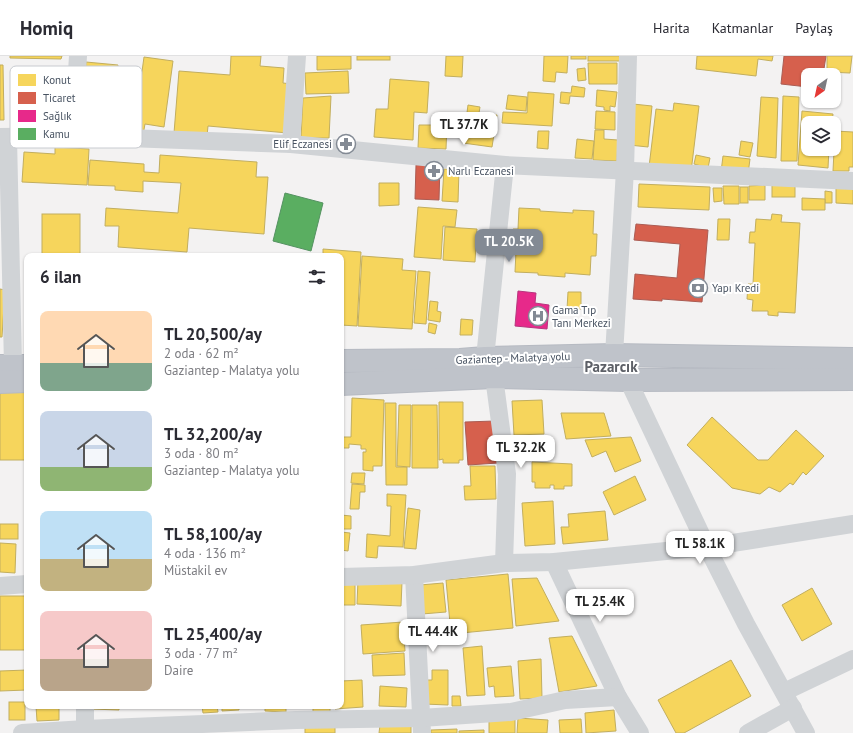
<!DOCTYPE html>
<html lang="tr">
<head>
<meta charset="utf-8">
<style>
	:root { --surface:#fff; --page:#f2f2f3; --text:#2b2b33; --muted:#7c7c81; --line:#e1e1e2; --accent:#838a94 }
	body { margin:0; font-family:"PT Sans",sans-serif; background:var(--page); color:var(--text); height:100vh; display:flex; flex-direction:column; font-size:15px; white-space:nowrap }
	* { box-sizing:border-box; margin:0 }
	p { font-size:13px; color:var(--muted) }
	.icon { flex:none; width:22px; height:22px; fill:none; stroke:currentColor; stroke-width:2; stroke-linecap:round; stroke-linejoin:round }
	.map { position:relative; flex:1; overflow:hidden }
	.sheet { position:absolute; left:24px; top:197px; width:320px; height:456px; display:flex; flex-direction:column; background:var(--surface); border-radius:8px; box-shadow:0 1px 3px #0004 }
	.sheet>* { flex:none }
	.needle { width:26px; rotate:213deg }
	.tools { position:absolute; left:801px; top:12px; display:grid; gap:8px }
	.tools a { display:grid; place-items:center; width:40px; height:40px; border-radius:8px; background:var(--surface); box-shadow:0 1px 3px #0004; font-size:20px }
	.price { position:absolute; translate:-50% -34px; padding:0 9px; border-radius:8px; background:#fff; color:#222; font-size:13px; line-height:26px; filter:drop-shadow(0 1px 2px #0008) }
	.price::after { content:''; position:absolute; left:50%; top:24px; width:12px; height:9px; margin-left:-6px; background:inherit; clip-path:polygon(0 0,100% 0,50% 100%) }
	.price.active { background:var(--accent); color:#fff }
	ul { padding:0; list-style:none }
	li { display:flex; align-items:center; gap:12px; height:100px; padding:0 16px }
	li span { display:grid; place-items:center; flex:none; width:112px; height:80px; border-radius:8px; color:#555 }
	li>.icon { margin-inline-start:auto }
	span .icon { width:48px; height:48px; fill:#fffc; stroke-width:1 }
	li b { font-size:17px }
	h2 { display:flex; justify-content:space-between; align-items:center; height:48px; padding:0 16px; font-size:17px }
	header { display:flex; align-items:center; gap:24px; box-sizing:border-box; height:56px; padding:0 20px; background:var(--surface); border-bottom:1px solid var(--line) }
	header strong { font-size:19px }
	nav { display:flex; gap:22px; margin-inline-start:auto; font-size:14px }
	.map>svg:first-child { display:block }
</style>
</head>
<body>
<header>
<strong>Homiq</strong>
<nav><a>Harita</a><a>Katmanlar</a><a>Paylaş</a></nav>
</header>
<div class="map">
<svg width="853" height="677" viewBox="0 0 853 677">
	<rect width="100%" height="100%" fill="#f3f2f2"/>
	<!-- homes -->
	<g fill="#f6d55c" stroke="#c2ae5e">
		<path d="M10,0H62L61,3L10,2Z"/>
		<path d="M231,0H261L260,10L284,12L283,27L292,28L288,77L208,70L207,80L174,77L179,15L230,19Z"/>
		<path d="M317,0H351V13L317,14Z"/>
		<rect x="357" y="0" width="33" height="4"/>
		<path d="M446,0H463L462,21L445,20Z"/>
		<path d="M544,0H568L567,17L556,16L555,26L543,25Z"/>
		<rect x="571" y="0" width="15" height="3"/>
		<rect x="588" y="0" width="33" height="5"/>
		<path d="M697,0H773L772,5L758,3L756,20L696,13Z"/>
		<path d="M827,0H852L850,17L827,16Z"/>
		<path d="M144,1L173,5L164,71L145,68L143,79L112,74L118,27L140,30Z"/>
		<path d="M86,6L118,9L111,71L80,68Z"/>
		<path d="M588,7H617V28H589Z"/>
		<path d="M0,9H3L4,64H0Z"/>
		<path d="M585,12L586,24L578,25L577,13Z"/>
		<path d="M348,15L349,37L306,38L305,17Z"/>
		<path d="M390,23L429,26L427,57L414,56L413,84L374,81L376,53H388Z"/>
		<path d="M572,30L585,32L584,41L570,40L569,48L560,47L561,36L571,37Z"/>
		<path d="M597,34L617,36L615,51L610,50V55L604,54V51L596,50Z"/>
		<path d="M528,36L554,38L552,70L502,67L503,56L527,57Z"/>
		<path d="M508,39L527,41L526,55L506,53Z"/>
		<path d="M331,40L329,82H301L303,42Z"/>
		<path d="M783,40L799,41L797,105H781Z"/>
		<path d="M761,41L778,42L776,102L757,100Z"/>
		<path d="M674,47L699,50L691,116L649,111L656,53L673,55Z"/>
		<path d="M633,48L652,50L648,91L629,89Z"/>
		<path d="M468,49L480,51L479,57L497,59L492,91L463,87Z"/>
		<path d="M596,55L615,56V74L595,73Z"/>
		<path d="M802,55L833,58L832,67H808V93H829L828,112L798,109Z"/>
		<path d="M433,63H441V68H447L446,93L418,92L419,69H432Z"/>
		<path d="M595,74H604V83L618,84L617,105L593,104Z"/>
		<path d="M538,75H549L548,93L537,92Z"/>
		<path d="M835,75L853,76V111H849V115H833Z"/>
		<path d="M577,83L594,85L592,103L575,102Z"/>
		<path d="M741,85L753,87L750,101L739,99Z"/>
		<path d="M55,91L89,93L87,129L22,126L24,96L55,98Z"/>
		<path d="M160,99L257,106L256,121H268L264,178L189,172L187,196L118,191L119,170H105L106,152L178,157L181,127L143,125V136L115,134V130L88,129L90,104L144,108V116L159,117Z"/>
		<path d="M696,99L710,102L708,112L694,108Z"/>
		<path d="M723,100L750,103L748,118L721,116Z"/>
		<path d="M444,113L459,114L458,146L442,145Z"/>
		<rect x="772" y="126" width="23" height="15"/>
		<path d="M379,127H399V149L379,150Z"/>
		<path d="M639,128L710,131L709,154L638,151Z"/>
		<path d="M765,129V144H749V130Z"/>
		<path d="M723,130H739V148H724Z"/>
		<rect x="740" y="131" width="8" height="16"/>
		<path d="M836,131L853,132V148L836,147Z"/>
		<path d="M713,132H722V145L714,146Z"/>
		<path d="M825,135L832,136V147H825Z"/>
		<path d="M802,142L825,143V154H802Z"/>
		<path d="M418,151L457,154L455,171L443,170L441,203L414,201Z"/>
		<path d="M519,152L540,153V155L573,157V154L594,155L593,178H597L596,200H591L590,219L565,217V221L538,219V217L515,216L516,195H512L513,173H518Z"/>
		<rect x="42" y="158" width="38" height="42"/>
		<path d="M772,158L782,159L781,166L800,167L795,257L778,256V260L768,259V255H752L753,244L747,243L748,228H753L755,187H749L750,176H755L756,163L771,164Z"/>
		<path d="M718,163H730L729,184H717Z"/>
		<path d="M445,171L477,173L475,206L443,204Z"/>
		<path d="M323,193L361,196L357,270L341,269V200H323Z"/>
		<path d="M362,200L403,203L402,214L416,215L412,273L358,270Z"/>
		<path d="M418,215L430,216L426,268L414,267Z"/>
		<path d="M0,233L5,234L2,281H0Z"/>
		<path d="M568,236H581V253H567Z"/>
		<path d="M430,245L438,246L437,255L441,256L440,266L428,264Z"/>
		<path d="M461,263L473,264L472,279H460Z"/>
		<path d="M429,267L437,269L435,278L428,276Z"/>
		<path d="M27,334V404H0V335Z"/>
		<path d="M352,342L384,344L382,410H373V415L363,414V396H366V393H361V389L349,388V392H341V381H351Z"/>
		<path d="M542,344L544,378L514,379L512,345Z"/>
		<path d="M439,346H463V404H459V407H443V403L439,404Z"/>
		<path d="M385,347H396V411H407V429H386Z"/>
		<path d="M399,349H411L410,411L397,410Z"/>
		<path d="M412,349H437L438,412H412Z"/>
		<path d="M561,357H604L611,380L566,383Z"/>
		<path d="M712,361L758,404H768L796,374L824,400L806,419L803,416L793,429L790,427L780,436L769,431L760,438L732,432L687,389Z"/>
		<path d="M631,381L641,405L615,416L606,395L592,401L585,384Z"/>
		<path d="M532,406L572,408V430H564V433H554V429H550V432H535V426H532Z"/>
		<path d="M470,410H495L496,443L465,444L464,430H471Z"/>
		<path d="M352,417H365L364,428L351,427Z"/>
		<path d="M635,420L646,444L614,459L603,436Z"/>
		<path d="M352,428L365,429V436H360L359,453H350Z"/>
		<path d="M387,438L406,439L403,491L378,490L377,502L366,501L367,478L390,480L391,450H387Z"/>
		<path d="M553,445L555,488L525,490L522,447Z"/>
		<path d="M408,452L420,454L416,493L404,492Z"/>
		<path d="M605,455L608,484L563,488L561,471H569L568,458Z"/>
		<path d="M341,459L351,460V473H341Z"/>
		<rect x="0" y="468" width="18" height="15"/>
		<path d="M341,476L350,477L348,495L341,494Z"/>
		<path d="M0,487L16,488L15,517L0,516Z"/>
		<path d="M508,518L513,572L451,578L446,524Z"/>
		<path d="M537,522L559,565L516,570L512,523Z"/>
		<path d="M341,524L355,525V549H341Z"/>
		<path d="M358,524L402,526L401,550L357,548Z"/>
		<path d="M443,527L446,556L422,558L420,529Z"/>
		<path d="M812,532L832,568L802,585L782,549Z"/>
		<path d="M0,540H26L27,594H0Z"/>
		<path d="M426,565L437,566V579H425Z"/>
		<path d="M403,566L405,595L363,598L361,569Z"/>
		<path d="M572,580L597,630L559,636L549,582Z"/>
		<path d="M482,590L485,639L467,640L463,592Z"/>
		<path d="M404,597L405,619L373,620L372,599Z"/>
		<path d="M541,603L542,642L520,643L518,605Z"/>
		<path d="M731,604L751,640L684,677H676L658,644Z"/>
		<path d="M511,610L514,640L495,641L494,630L489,631L487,612Z"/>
		<path d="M27,614V634L0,635V615Z"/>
		<path d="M432,614H448V649L424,648V624H432Z"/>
		<path d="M362,624L363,651L335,653V650H341V625Z"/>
		<path d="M380,630L407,632L406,651L379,650Z"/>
		<path d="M452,640H460L461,650H452Z"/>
		<rect x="9" y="646" width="16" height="18"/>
		<path d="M36,650H59V664L37,665Z"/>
		<path d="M91,650H119V654L91,653Z"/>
		<path d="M202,650H217L218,656L203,657Z"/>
		<path d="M222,650H239V654L222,655Z"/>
		<path d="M265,650H286V656L265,655Z"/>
		<rect x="313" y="650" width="17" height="6"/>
		<path d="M614,654L616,675L586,677L585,657Z"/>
		<path d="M518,662L548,664L547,677H517Z"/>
		<rect x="489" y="663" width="26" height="14"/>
		<path d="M581,663L582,677H560L559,664Z"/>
		<path d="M335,669V677H305V670Z"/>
		<path d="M380,669L411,670V677H379Z"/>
		<path d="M457,673V677H431V674Z"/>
		<path d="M484,674V677H459V675Z"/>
	</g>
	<!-- shops -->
	<g fill="#d6604d" stroke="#ab5c53">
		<path d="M784,0H826L823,19H808V31L781,28Z"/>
		<path d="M416,109H440L439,144L415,143Z"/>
		<path d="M636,168L708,174L702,246L662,243V245L633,243L635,218L677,222L680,188L634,184Z"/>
		<path d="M495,365L498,407L468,409L465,366Z"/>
	</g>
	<!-- health -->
	<path fill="#e7298a" stroke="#b7357e" d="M518,235L536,237L535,247L549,249L547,273L515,270Z"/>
	<!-- public -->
	<path fill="#5aae61" stroke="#549261" d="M285,137L323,147L311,195L273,185Z"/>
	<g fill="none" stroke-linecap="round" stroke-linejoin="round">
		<!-- highway casing -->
		<g stroke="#b6bac2" stroke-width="24">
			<g id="highway">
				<path d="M341,305L460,304L485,302L614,299L853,303"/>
				<path d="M0,310H27"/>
				<path d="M0,326L27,325"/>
				<path d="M341,328L494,321L628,324L853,323"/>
			</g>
		</g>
		<!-- minor -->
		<g stroke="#d0d3d6" stroke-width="18">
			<path d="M73,80L78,0"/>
			<path d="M0,81L73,80L291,88L505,109L853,125"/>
			<path d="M8,82L13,310"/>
			<path d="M291,88L297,0"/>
			<path d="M614,299L625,114L628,0"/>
			<path d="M485,302L505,109"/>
			<path d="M494,321L507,418L504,507"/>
			<path d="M628,324L707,491L746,568L806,677"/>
			<path d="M554,506L618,641L640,677"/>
			<path d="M414,519L422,677"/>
			<path d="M341,521L414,519L504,507L554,506L707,491L853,468"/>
			<path d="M0,530L27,528"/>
			<path d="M784,636L853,603"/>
			<path d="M22,677L85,673L296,664L421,662L511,656L565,644L618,641"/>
			<path d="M85,677V650"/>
			<path d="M748,677L793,652"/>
		</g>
		<!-- highway -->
		<use href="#highway" stroke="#bfc3ca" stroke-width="22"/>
	</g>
	<!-- icons -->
	<defs>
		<g id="pharmacy-ring" transform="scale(1)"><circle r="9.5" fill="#fff" stroke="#838a94" stroke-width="1.5"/><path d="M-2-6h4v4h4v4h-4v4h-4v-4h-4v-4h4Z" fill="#838a94"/></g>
		<g id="bank-ring" transform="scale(1)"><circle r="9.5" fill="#fff" stroke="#838a94" stroke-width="1.5"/><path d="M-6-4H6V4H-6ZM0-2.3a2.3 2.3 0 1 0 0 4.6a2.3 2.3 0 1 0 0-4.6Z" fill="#838a94"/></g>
		<g id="hospital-ring" transform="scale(1)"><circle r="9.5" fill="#fff" stroke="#838a94" stroke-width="1.5"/><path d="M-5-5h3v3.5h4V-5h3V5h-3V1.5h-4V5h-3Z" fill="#838a94"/></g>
	</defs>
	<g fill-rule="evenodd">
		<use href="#pharmacy-ring" x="346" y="88"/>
		<use href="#pharmacy-ring" x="434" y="115"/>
		<use href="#bank-ring" x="698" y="232"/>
		<use href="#hospital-ring" x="538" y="260"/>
	</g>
	<g text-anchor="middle" stroke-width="4" stroke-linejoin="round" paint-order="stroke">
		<!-- poi labels -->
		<g font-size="11" fill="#475261" stroke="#fff" text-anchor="start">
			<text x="332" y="92" text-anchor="end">Elif Eczanesi</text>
			<text x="448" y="119">Narlı Eczanesi</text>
			<text x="712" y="236">Yapı Kredi</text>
			<text x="552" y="258">Gama Tıp<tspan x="552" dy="13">Tanı Merkezi</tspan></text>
		</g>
		<!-- street labels -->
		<g font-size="11" fill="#475261" stroke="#fff">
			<text transform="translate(513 302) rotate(-2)" y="4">Gaziantep - Malatya yolu</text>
		</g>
		<!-- district labels -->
		<g font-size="15" font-weight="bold" fill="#5d6067" stroke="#fff">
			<text x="611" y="316">Pazarcık</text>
		</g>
	</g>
	<!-- legend -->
	<rect x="10" y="10" width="132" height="82" rx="6" fill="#fff" stroke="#c8cbd0" stroke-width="1"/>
	<rect x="18" y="18" width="18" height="12" fill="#f6d55c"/>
	<rect x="18" y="36" width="18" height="12" fill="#d6604d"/>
	<rect x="18" y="54" width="18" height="12" fill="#e7298a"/>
	<rect x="18" y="72" width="18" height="12" fill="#5aae61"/>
	<g font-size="11" fill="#475261">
		<text x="43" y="28">Konut</text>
		<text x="43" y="46">Ticaret</text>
		<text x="43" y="64">Sağlık</text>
		<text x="43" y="82">Kamu</text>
	</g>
</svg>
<div class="tools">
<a><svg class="needle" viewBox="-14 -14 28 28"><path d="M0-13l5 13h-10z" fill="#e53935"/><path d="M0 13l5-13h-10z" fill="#7c7c81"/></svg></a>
<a><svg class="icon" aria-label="layers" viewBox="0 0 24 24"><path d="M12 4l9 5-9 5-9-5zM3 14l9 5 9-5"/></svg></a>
</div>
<b class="price" style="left:464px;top:90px">TL 37.7K</b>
<b class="price active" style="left:509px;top:207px">TL 20.5K</b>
<b class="price" style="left:521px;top:413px">TL 32.2K</b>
<b class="price" style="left:700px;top:509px">TL 58.1K</b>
<b class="price" style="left:600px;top:567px">TL 25.4K</b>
<b class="price" style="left:433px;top:597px">TL 44.4K</b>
<section class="sheet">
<h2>6 ilan<svg class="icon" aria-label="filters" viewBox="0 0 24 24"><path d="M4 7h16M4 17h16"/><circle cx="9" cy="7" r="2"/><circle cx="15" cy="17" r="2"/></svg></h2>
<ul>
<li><span style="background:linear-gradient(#ffd9b3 65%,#7fa58c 0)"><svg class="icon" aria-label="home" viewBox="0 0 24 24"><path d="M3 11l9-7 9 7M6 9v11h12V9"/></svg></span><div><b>TL 20,500/ay</b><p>2 oda · 62 m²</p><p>Gaziantep - Malatya yolu</p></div></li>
<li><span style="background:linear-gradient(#c9d6e8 70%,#8fb573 0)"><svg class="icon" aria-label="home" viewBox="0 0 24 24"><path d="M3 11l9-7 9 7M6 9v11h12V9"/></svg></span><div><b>TL 32,200/ay</b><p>3 oda · 80 m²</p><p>Gaziantep - Malatya yolu</p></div></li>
<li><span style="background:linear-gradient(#bfe0f5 60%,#c2b280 0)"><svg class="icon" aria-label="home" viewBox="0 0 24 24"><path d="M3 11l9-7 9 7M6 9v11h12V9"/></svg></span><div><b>TL 58,100/ay</b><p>4 oda · 136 m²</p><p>Müstakil ev</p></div></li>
<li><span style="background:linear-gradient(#f6c9c9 60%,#b9a48a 0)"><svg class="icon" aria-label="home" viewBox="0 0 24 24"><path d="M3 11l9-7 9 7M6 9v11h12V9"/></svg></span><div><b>TL 25,400/ay</b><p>3 oda · 77 m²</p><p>Daire</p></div></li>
</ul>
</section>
</div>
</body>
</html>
